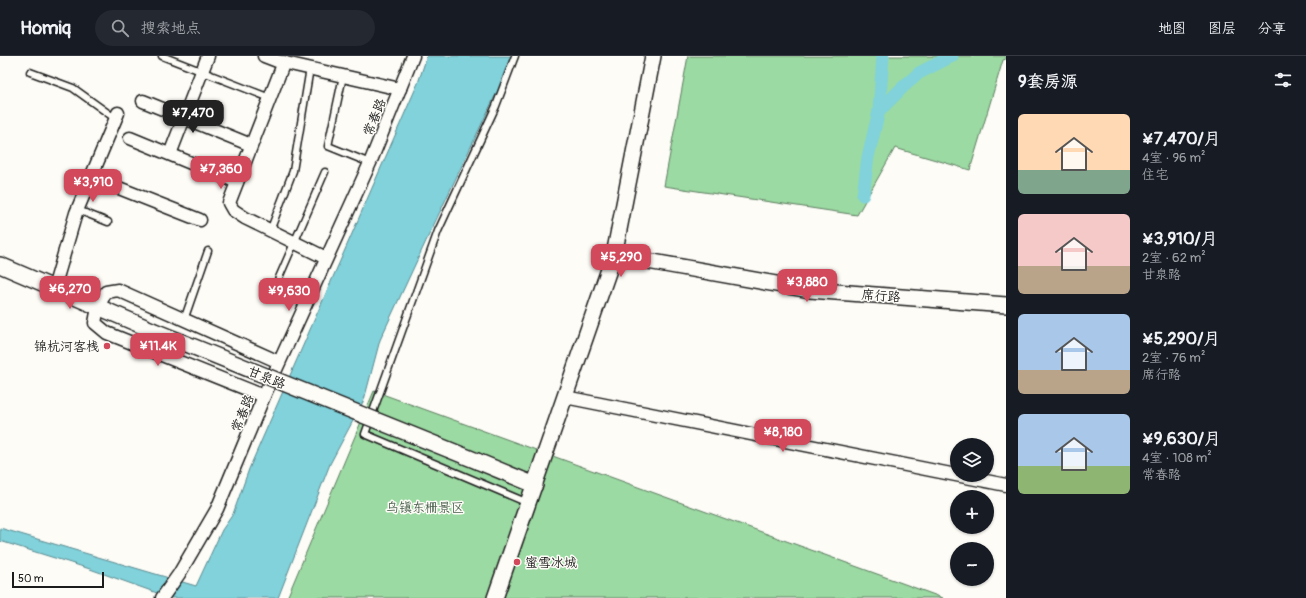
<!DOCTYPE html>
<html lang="zh">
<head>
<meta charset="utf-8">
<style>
	:root { --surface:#171b24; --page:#242831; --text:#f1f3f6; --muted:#9ea1a6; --line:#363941; --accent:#d1495b }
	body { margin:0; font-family:Pangolin,"LXGW WenKai TC",sans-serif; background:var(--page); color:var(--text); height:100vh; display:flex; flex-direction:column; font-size:15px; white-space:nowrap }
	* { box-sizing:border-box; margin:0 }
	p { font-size:13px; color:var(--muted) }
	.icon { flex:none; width:22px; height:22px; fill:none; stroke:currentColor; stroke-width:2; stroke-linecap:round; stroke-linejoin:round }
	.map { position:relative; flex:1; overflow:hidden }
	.panel { display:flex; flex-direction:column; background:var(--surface); width:300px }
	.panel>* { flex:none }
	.tools { position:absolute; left:950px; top:382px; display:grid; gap:8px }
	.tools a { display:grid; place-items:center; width:44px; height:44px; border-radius:50%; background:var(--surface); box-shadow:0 1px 3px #0004; font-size:20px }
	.scale { position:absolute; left:12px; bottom:10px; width:92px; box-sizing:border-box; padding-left:4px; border:2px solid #1c1c1c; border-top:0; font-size:11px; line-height:14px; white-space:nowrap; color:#1c1c1c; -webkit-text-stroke:3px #fdfcf7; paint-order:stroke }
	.price { position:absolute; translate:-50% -34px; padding:0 9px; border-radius:8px; background:var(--accent); color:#fff; font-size:13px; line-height:26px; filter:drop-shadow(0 1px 2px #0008) }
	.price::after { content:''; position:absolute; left:50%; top:24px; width:12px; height:9px; margin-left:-6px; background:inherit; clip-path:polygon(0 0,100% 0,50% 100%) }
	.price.selected { background:#222; color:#fff }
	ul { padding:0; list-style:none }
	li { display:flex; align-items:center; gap:12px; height:100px; padding:0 12px }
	li span { display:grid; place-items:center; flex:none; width:112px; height:80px; border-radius:6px; color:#555 }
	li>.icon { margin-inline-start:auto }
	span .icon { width:48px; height:48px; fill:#fffc; stroke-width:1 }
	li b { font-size:17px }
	h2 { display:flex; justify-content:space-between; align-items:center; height:48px; padding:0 12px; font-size:17px }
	header { display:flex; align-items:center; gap:24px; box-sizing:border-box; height:56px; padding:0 20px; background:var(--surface); border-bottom:1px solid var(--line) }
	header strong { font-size:19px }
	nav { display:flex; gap:22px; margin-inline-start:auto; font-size:14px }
	.search { width:280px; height:36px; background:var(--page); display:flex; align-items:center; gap:10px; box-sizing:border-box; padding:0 14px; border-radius:22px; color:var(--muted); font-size:15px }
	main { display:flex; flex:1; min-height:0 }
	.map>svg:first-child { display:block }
</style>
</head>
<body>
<header>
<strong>Homiq</strong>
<div class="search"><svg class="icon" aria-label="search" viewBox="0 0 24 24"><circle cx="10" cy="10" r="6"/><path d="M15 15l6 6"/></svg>搜索地点</div>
<nav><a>地图</a><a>图层</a><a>分享</a></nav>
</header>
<main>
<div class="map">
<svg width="1006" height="542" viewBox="0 0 1006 542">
	<rect width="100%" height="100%" fill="#fdfcf7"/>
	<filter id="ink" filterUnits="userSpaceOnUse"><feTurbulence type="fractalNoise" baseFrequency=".025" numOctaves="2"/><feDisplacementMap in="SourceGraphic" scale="8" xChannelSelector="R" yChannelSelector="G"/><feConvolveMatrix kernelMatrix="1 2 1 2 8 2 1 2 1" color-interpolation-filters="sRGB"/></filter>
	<g filter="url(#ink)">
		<!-- green -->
		<g fill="#9bdaa2" stroke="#5c7b5f">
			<path d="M688,0H1006V3L1003,4L970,114L895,92L857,159L664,130Z"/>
			<path d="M374,335L943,542H287Z"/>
		</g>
		<!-- water -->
		<path fill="#81d2db" stroke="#59898f" d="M427,0H512L500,36L495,40L427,183L380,284L364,344L330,408L278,542H171L90,513L0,485V472L196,530L222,474L233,458L249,413L418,27Z"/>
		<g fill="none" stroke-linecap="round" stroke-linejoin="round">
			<!-- canal -->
			<g stroke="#81d2db" stroke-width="13">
				<path d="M879,55L902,32L919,17L952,0"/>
				<path d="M863,139L868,101L879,55L883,0"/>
			</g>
			<!-- service casing -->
			<g stroke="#1c1c1c" stroke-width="9">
				<g id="service">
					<path d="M162,0L270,42"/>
					<path d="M515,0L496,50L438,175L365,378L528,447"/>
					<path d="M30,16L73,32L116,63"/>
					<path d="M343,20L328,90L370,107"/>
					<path d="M78,154L108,166"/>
					<path d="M270,175L293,115L310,12"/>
					<path d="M271,240L325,116"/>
					<path d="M184,264L208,195"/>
				</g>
			</g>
			<!-- minor casing -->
			<g stroke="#1c1c1c" stroke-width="15">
				<g id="minor">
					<path d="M264,0L277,5L400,33"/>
					<path d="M284,6L229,147L233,154L245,162L326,202"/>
					<path d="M143,45L251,89"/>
					<path d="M130,82L237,126"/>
					<path d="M170,98L208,0"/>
					<path d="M91,121L200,164"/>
					<path d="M54,232L76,157L118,57"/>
					<path d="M264,340L107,277L95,267L98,251L106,236L118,234L279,306"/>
					<path d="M565,341L1006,429"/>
					<path d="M162,542L179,518L217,453L264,340L370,107L413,0"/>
				</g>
			</g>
			<!-- tertiary casing -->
			<g stroke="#1c1c1c" stroke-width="18">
				<g id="tertiary">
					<path d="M614,199L810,234L1006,249"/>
					<path d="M0,209L152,274"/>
					<path d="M477,405L535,429"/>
					<path d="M495,542L614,199L653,0"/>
				</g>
			</g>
			<!-- service -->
			<use href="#service" stroke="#fdfcf7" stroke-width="6"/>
			<!-- minor -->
			<use href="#minor" stroke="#fdfcf7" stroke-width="12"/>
			<!-- tertiary -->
			<use href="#tertiary" stroke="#fdfcf7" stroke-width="15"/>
			<!-- tertiary-bridge casing -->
			<g stroke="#1c1c1c" stroke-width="18" stroke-linecap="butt">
				<path id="tertiary-bridge" d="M152,274L477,405"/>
			</g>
			<!-- tertiary-bridge -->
			<use href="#tertiary-bridge" stroke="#fdfcf7" stroke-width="15"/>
		</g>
	</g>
	<!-- markers -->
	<g fill="#d1495b" stroke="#fdfcf7" stroke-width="1.5">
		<circle cx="107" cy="290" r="4"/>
		<circle cx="517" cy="506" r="4"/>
	</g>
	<g text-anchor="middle" stroke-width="3" stroke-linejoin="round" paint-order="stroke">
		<!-- street labels -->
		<g font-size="13" fill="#1c1c1c" stroke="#fdfcf7">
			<text transform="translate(374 61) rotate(-68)" y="5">常春路</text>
			<text transform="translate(881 239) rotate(4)" y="5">席行路</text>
			<text transform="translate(267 321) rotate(22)" y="5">甘泉路</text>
			<text transform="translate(242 357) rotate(-68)" y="5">常春路</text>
		</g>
		<!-- poi labels -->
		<g font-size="13" fill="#1c1c1c" stroke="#fdfcf7" text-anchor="end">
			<text x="99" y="295">锦杭河客栈</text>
			<text x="525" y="511" text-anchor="start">蜜雪冰城</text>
		</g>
		<!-- park labels -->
		<g font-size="13" fill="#485e4b" stroke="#fdfcf7">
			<text x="425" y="456">乌镇东栅景区</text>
		</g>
	</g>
</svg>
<div class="tools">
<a><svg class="icon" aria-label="layers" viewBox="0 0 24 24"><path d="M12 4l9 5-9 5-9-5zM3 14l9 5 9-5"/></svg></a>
<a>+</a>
<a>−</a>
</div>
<div class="scale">50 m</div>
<b class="price selected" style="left:193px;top:78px">¥7,470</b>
<b class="price" style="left:221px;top:134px">¥7,360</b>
<b class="price" style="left:93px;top:147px">¥3,910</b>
<b class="price" style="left:621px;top:222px">¥5,290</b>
<b class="price" style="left:807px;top:247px">¥3,880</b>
<b class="price" style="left:70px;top:254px">¥6,270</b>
<b class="price" style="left:289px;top:256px">¥9,630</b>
<b class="price" style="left:158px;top:311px">¥11.4K</b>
<b class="price" style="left:783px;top:397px">¥8,180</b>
</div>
<section class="panel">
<h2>9套房源<svg class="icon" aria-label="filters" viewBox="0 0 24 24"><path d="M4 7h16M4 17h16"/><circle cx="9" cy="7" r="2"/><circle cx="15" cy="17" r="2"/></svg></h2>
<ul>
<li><span style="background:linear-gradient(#ffd9b3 70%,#7fa58c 0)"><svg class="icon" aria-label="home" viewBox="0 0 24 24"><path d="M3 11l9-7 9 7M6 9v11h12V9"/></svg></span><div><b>¥7,470/月</b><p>4室 · 96 m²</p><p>住宅</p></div></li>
<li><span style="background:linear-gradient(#f6c9c9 65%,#b9a48a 0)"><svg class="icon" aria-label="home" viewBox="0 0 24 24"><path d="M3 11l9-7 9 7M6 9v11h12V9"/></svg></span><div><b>¥3,910/月</b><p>2室 · 62 m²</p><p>甘泉路</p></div></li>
<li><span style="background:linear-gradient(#a9c7e8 70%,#b9a48a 0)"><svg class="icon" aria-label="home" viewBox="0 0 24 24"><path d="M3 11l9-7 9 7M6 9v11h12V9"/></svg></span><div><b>¥5,290/月</b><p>2室 · 76 m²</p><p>席行路</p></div></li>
<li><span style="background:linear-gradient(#a9c7e8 65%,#8fb573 0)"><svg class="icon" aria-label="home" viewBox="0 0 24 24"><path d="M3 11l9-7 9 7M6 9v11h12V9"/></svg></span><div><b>¥9,630/月</b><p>4室 · 108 m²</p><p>常春路</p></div></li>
</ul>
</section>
</main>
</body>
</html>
